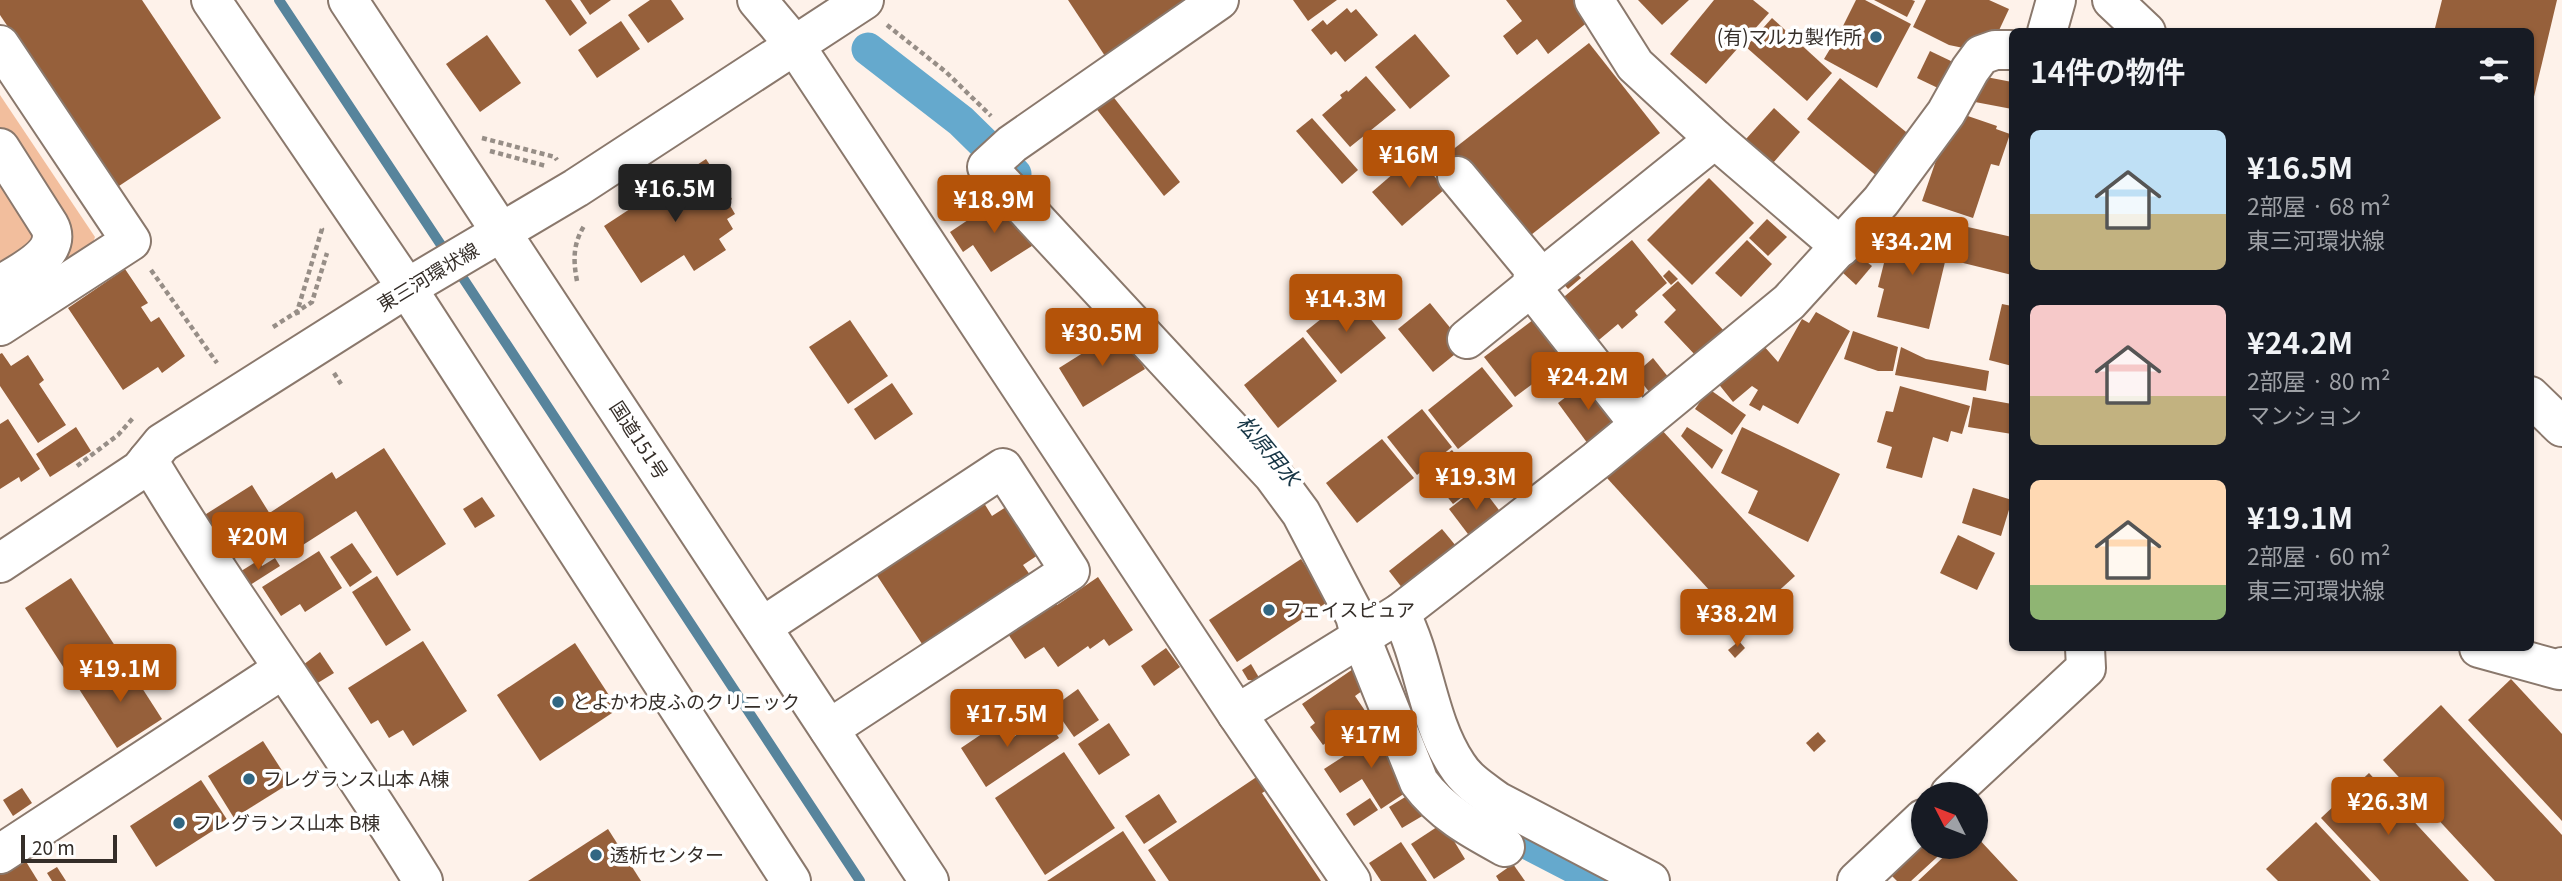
<!DOCTYPE html>
<html lang="ja">
<head>
<meta charset="utf-8">
<style>
	:root { --surface:#171b24; --page:#242831; --text:#f1f3f6; --muted:#9ea1a6; --accent:#b45309 }
	body { margin:0; font-family:Georgia,"Noto Sans JP",serif; background:var(--page); color:var(--text); height:100vh; display:flex; flex-direction:column; font-size:26px; white-space:nowrap }
	* { box-sizing:border-box; margin:0 }
	p { font-size:23px; color:var(--muted) }
	.icon { flex:none; width:38px; height:38px; fill:none; stroke:currentColor; stroke-width:2; stroke-linecap:round; stroke-linejoin:round }
	.map { position:relative; flex:1; overflow:hidden }
	.panel { position:absolute; left:2009px; top:28px; width:525px; height:623px; display:flex; flex-direction:column; background:var(--surface); border-radius:10px; box-shadow:0 2px 5px #0004 }
	.panel>* { flex:none }
	.needle { width:46px; rotate:312deg }
	.fabs { position:absolute; left:1911px; top:782px; display:grid; gap:14px }
	.fabs a { display:grid; place-items:center; width:77px; height:77px; border-radius:50%; background:var(--surface); box-shadow:0 2px 5px #0004; font-size:35px }
	.scale { position:absolute; left:21px; bottom:18px; width:96px; box-sizing:border-box; padding-left:7px; border:4px solid #352e29; border-top:0; font-size:19px; line-height:24px; white-space:nowrap; color:#352e29; -webkit-text-stroke:5px #fff; paint-order:stroke }
	.price { position:absolute; translate:-50% -60px; padding:0 16px; border-radius:7px; background:var(--accent); color:#fff; font-size:23px; line-height:46px; filter:drop-shadow(0 2px 4px #0008) }
	.price::after { content:''; position:absolute; left:50%; top:42px; width:21px; height:16px; margin-left:-10px; background:inherit; clip-path:polygon(0 0,100% 0,50% 100%) }
	.price.active { background:#222; color:#fff }
	ul { padding:0; list-style:none }
	li { display:flex; align-items:center; gap:21px; height:175px; padding:0 21px }
	li span { display:grid; place-items:center; flex:none; width:196px; height:140px; border-radius:10px; color:#555 }
	li>.icon { margin-inline-start:auto }
	span .icon { width:84px; height:84px; fill:#fffc; stroke-width:1 }
	li b { font-size:30px }
	h2 { display:flex; justify-content:space-between; align-items:center; height:84px; padding:0 21px; font-size:30px }
	.map>svg:first-child { display:block }
</style>
</head>
<body>
<div class="map">
<svg width="2562" height="881" viewBox="0 0 2562 881">
	<rect width="100%" height="100%" fill="#fef2ea"/>
	<!-- green -->
	<path fill="#f2be9d" d="M0,95L95,237L88,257L0,314Z"/>
	<g fill="none" stroke-linecap="round" stroke-linejoin="round">
		<!-- stream -->
		<g stroke="#57849c" stroke-width="10">
			<path d="M279,0L447,254"/>
			<path d="M457,269L860,881"/>
		</g>
		<!-- canal -->
		<g stroke="#65a9cd" stroke-width="33">
			<path d="M868,49L961,121L1015,174"/>
			<path d="M1483,820L1601,881"/>
		</g>
	</g>
	<!-- building -->
	<g fill="#96603b">
		<path d="M0,0H142L221,118L116,188L0,15Z"/>
		<path d="M545,0H571L587,23L570,36Z"/>
		<path d="M580,0H611L590,15Z"/>
		<path d="M650,0H671L684,19L648,43L628,15Z"/>
		<path d="M1068,0H1188L1105,56Z"/>
		<path d="M1293,0H1337L1308,21Z"/>
		<path d="M1506,0H1573L1589,21L1548,54L1537,39L1517,55L1503,36L1522,21Z"/>
		<path d="M1638,0H1689L1662,25Z"/>
		<path d="M1714,0H1753L1769,13L1706,84L1670,54Z"/>
		<path d="M1856,0H1865L1911,24L1877,88L1824,59L1833,44L1843,49L1852,31L1843,26Z"/>
		<path d="M1874,0H1912L1915,1L1907,17Z"/>
		<path d="M1926,0H1989L2009,9L1994,41L1980,35L1973,50L1949,45L1913,27Z"/>
		<path d="M2442,0H2557L2532,105L2530,32H2434Z"/>
		<path d="M1347,8L1351,13L1356,9L1378,35L1345,62L1336,51L1331,55L1311,30L1323,20L1327,25Z"/>
		<path d="M1772,18L1832,73L1807,101L1746,47Z"/>
		<path d="M621,21L640,49L597,78L578,50Z"/>
		<path d="M1415,34L1450,76L1410,109L1375,67Z"/>
		<path d="M487,35L521,83L480,112L446,64Z"/>
		<path d="M1589,43L1660,133L1522,242L1451,151Z"/>
		<path d="M1930,51L1953,62L1940,89L1917,78Z"/>
		<path d="M1366,76L1396,110L1350,147L1322,115L1342,98L1340,95L1347,90L1348,92Z"/>
		<path d="M1981,76L2012,82V109L1975,102Z"/>
		<path d="M1840,78L1911,136L1878,177L1807,119Z"/>
		<path d="M1104,85L1180,182L1164,196L1088,98Z"/>
		<path d="M1774,108L1800,132L1773,163L1746,139Z"/>
		<path d="M1962,114L1997,126L1996,129L2010,134L1999,166L1991,164L1973,218L1922,201L1951,117Z"/>
		<path d="M1312,118L1358,170L1342,184L1296,131Z"/>
		<path d="M1416,154L1445,189L1402,226L1372,192Z"/>
		<path d="M706,159L732,199L728,202L735,214L727,219L733,229L719,239L726,250L694,271L684,255L641,283L604,226Z"/>
		<path d="M1709,178L1754,223L1692,285L1647,240Z"/>
		<path d="M1004,196L1035,244L991,272L973,245L963,252L950,232Z"/>
		<path d="M1767,219L1787,237L1768,256L1749,238Z"/>
		<path d="M1959,225L2012,237V275L1951,260Z"/>
		<path d="M1893,227L1950,241L1929,329L1877,317L1884,289L1878,287Z"/>
		<path d="M1632,240L1667,283L1635,311L1638,315L1622,329L1618,324L1594,344L1559,301Z"/>
		<path d="M1747,240L1772,264L1741,297L1715,273Z"/>
		<path d="M1858,255L1872,266L1856,285L1842,272Z"/>
		<path d="M125,269L148,303L141,307L151,322L159,317L185,356L162,373L158,367L123,390L68,308Z"/>
		<path d="M1573,269L1581,278L1568,289L1560,280Z"/>
		<path d="M1669,270L1678,279L1671,285L1663,276Z"/>
		<path d="M1678,281L1725,332L1697,357L1664,322L1676,310L1662,295Z"/>
		<path d="M1351,295L1386,338L1341,374L1306,331Z"/>
		<path d="M1430,303L1465,346L1433,372L1398,329Z"/>
		<path d="M2002,304L2012,306V366L1989,360Z"/>
		<path d="M1816,312L1850,331L1798,424L1763,405L1760,411L1749,405L1758,390L1752,386L1733,402L1717,382L1763,345L1778,362L1802,319L1809,323Z"/>
		<path d="M1542,313L1573,354L1515,397L1484,357Z"/>
		<path d="M850,320L888,376L848,404L809,347Z"/>
		<path d="M1121,329L1145,369L1083,407L1059,368Z"/>
		<path d="M1853,331L1898,347L1893,371H1878L1844,359Z"/>
		<path d="M1303,337L1337,381L1278,428L1244,385Z"/>
		<path d="M1901,347L1926,359L1989,371L1986,391L1895,375Z"/>
		<path d="M2,353L11,366L28,355L44,380L39,384L66,425L38,443L0,386V354Z"/>
		<path d="M1653,358L1669,378L1650,393L1635,374Z"/>
		<path d="M1482,367L1513,406L1458,449L1428,410Z"/>
		<path d="M1587,381L1618,421L1588,444L1558,403Z"/>
		<path d="M892,383L913,414L875,440L854,409Z"/>
		<path d="M1900,386L1970,406L1962,434L1951,431L1948,442L1933,437L1922,478L1886,468L1892,447L1877,442L1886,411L1893,412Z"/>
		<path d="M1709,389L1746,415L1732,435L1695,409Z"/>
		<path d="M1973,397L2012,404V434L1968,427Z"/>
		<path d="M1422,409L1452,447L1417,475L1387,437Z"/>
		<path d="M8,419L40,469L21,482L19,477L0,489V424Z"/>
		<path d="M76,427L91,451L50,477L36,454Z"/>
		<path d="M1687,427L1723,450L1712,469L1681,436Z"/>
		<path d="M1742,427L1840,474L1808,542L1748,513L1758,491L1721,473Z"/>
		<path d="M1661,429L1795,576L1741,625L1607,478Z"/>
		<path d="M1382,439L1414,478L1357,523L1326,483Z"/>
		<path d="M384,448L446,544L397,576L356,511L295,550L271,512L332,472L336,479Z"/>
		<path d="M1452,450L1479,484L1453,504L1426,470Z"/>
		<path d="M252,485L291,548L280,555L269,537L231,561L203,516Z"/>
		<path d="M1480,485L1502,514L1471,538L1449,509Z"/>
		<path d="M1973,488L2012,500L2001,536L1962,523Z"/>
		<path d="M482,497L495,516L475,528L463,509Z"/>
		<path d="M984,503L992,516L1006,507L1038,555L1023,565L1033,579L926,650L876,574Z"/>
		<path d="M1442,529L1456,546L1403,589L1389,571Z"/>
		<path d="M1958,535L1995,553L1977,590L1940,573Z"/>
		<path d="M352,543L372,572L350,587L330,557Z"/>
		<path d="M319,551L342,588L305,612L300,604L281,616L262,587Z"/>
		<path d="M275,558L280,566L247,587L238,573L259,560L262,566Z"/>
		<path d="M1301,559L1329,601L1237,662L1209,620Z"/>
		<path d="M377,576L411,630L386,646L352,592Z"/>
		<path d="M1098,577L1133,630L1109,646L1104,639L1090,649L1088,646L1058,667L1044,647L1025,659L1006,631L1053,598L1057,605Z"/>
		<path d="M71,578L119,652L73,682L25,608Z"/>
		<path d="M423,641L467,711L413,746L403,730L389,738L378,720L371,724L348,688Z"/>
		<path d="M1739,641L1745,648L1735,658L1728,650Z"/>
		<path d="M575,643L618,709L540,761L497,695Z"/>
		<path d="M1166,648L1180,667L1154,686L1141,666Z"/>
		<path d="M320,652L334,673L316,684L303,665Z"/>
		<path d="M124,660L162,719L117,748L79,689Z"/>
		<path d="M1251,664L1261,681L1248,680L1242,670Z"/>
		<path d="M1356,667L1369,686L1355,696L1372,721L1340,744L1334,737L1323,745L1310,727L1315,723L1302,704Z"/>
		<path d="M2511,679L2562,734V821L2468,720Z"/>
		<path d="M1078,689L1099,720L1074,737L1053,707Z"/>
		<path d="M2441,705L2562,835V881H2495L2383,760Z"/>
		<path d="M1045,716L1059,738L986,787L961,748L1001,721L1012,738Z"/>
		<path d="M1109,723L1130,755L1099,775L1078,744Z"/>
		<path d="M1386,729L1408,791L1381,809L1362,779L1340,793L1324,769Z"/>
		<path d="M1818,732L1826,741L1814,752L1806,743Z"/>
		<path d="M263,741L290,783L234,818L208,776Z"/>
		<path d="M1064,752L1115,828L1045,875L995,798Z"/>
		<path d="M2369,773L2469,881H2380L2321,818Z"/>
		<path d="M1258,776L1267,790L1262,793L1321,881H1169L1148,850Z"/>
		<path d="M201,780L228,821L156,867L130,826Z"/>
		<path d="M22,788L32,803L13,816L3,800Z"/>
		<path d="M1159,794L1177,822L1144,844L1125,816Z"/>
		<path d="M1410,794L1424,815L1402,828L1389,807Z"/>
		<path d="M1370,798L1378,810L1354,826L1346,814Z"/>
		<path d="M2316,822L2371,881H2278L2266,869Z"/>
		<path d="M1443,823L1465,859L1434,879L1411,844Z"/>
		<path d="M608,829L641,881H528Z"/>
		<path d="M1123,831L1156,881H1047Z"/>
		<path d="M1976,836L2018,881H1918L1954,847H1976Z"/>
		<path d="M1923,839V847H1948L1911,881H1897L1888,872Z"/>
		<path d="M1401,842L1427,881H1381L1369,863Z"/>
		<path d="M25,860L38,881H0V875Z"/>
		<path d="M1513,864L1525,881H1499L1496,876Z"/>
		<path d="M57,867L66,881H52L47,873Z"/>
	</g>
	<g fill="none" stroke-linecap="round" stroke-linejoin="round">
		<!-- minor casing -->
		<g stroke="#8a786c" stroke-width="42">
			<g id="minor">
				<path d="M757,0L794,44L1237,714L1351,881"/>
				<path d="M1219,0L1012,144L987,167L1273,475L1301,513L1355,616L1361,638L1419,782C1442,813 1472,829 1505,847"/>
				<path d="M1594,0L1635,65L1715,139L1841,247"/>
				<path d="M2047,32L2056,0"/>
				<path d="M0,45L131,241L0,326"/>
				<path d="M0,148L49,225C65,253 19,273 0,285"/>
				<path d="M1457,176L1534,269L1531,287L1467,339"/>
				<path d="M1639,424L1531,287L1715,139"/>
				<path d="M148,460C234,604 336,738 423,881"/>
				<path d="M1400,613C1425,661 1427,720 1457,765C1467,781 1482,790 1497,801L1650,881"/>
				<path d="M762,627L1003,468L1070,571L829,729"/>
				<path d="M2479,648L2559,670L2562,667"/>
				<path d="M1237,714L1400,613L1597,460L1789,302L1881,201L1946,113L1970,70L1981,55L1995,50H2012"/>
				<path d="M1950,794L2086,668L2085,648"/>
				<path d="M0,854L283,669"/>
				<path d="M1857,881L1923,819"/>
			</g>
		</g>
		<!-- major casing -->
		<g stroke="#8a786c" stroke-width="42">
			<g id="major">
				<path d="M2112,0L2146,32"/>
				<path d="M2530,396L2562,427"/>
				<path d="M0,563L140,470L162,443L407,288L576,188L864,0"/>
			</g>
		</g>
		<!-- highway casing -->
		<g stroke="#8a786c" stroke-width="42">
			<g id="highway">
				<path d="M211,0L407,288L791,881"/>
				<path d="M348,0L929,881"/>
			</g>
		</g>
		<!-- path -->
		<g stroke="#978e87" stroke-width="4.5" stroke-dasharray="5 3.5" stroke-linecap="butt">
			<path d="M887,25L946,72L991,116"/>
			<path d="M482,138L555,157L557,160"/>
			<path d="M490,151L546,166"/>
			<path d="M151,270L217,363"/>
			<path d="M577,281C573,260 573,244 584,226"/>
			<path d="M298,315L297,312L322,229L320,226"/>
			<path d="M273,327L312,302L327,253"/>
			<path d="M334,373L341,384"/>
			<path d="M77,466L118,435L134,417"/>
		</g>
		<!-- minor -->
		<use href="#minor" stroke="#fff" stroke-width="38"/>
		<!-- major -->
		<use href="#major" stroke="#fff" stroke-width="38"/>
		<!-- highway -->
		<use href="#highway" stroke="#fff" stroke-width="38"/>
	</g>
	<!-- markers -->
	<g fill="#316682" stroke="#fff" stroke-width="2.5">
		<circle cx="1876" cy="37" r="7"/>
		<circle cx="1269" cy="610" r="7"/>
		<circle cx="558" cy="702" r="7"/>
		<circle cx="249" cy="779" r="7"/>
		<circle cx="179" cy="823" r="7"/>
		<circle cx="596" cy="855" r="7"/>
	</g>
	<g text-anchor="middle" stroke-width="7" stroke-linejoin="round" paint-order="stroke">
		<!-- poi labels -->
		<g font-size="19" fill="#352e29" stroke="#fff" text-anchor="start">
			<text x="1862" y="44" text-anchor="end">(有)マルカ製作所</text>
			<text x="1283" y="617">フェイスピュア</text>
			<text x="572" y="709">とよかわ皮ふのクリニック</text>
			<text x="263" y="786">フレグランス山本 A棟</text>
			<text x="193" y="830">フレグランス山本 B棟</text>
			<text x="610" y="862">透析センター</text>
		</g>
		<!-- street labels -->
		<g font-size="19" fill="#352e29" stroke="#fff">
			<text transform="translate(428 277) rotate(-31)" y="7">東三河環状線</text>
			<text transform="translate(639 440) rotate(57)" y="7">国道151号</text>
		</g>
		<!-- water labels -->
		<g font-size="21" font-style="italic" fill="#153444" stroke="#fff">
			<text transform="translate(1268 451) rotate(50)" y="7">松原用水</text>
		</g>
	</g>
</svg>
<div class="fabs">
<a><svg class="needle" viewBox="-14 -14 28 28"><path d="M0-13l5 13h-10z" fill="#e53935"/><path d="M0 13l5-13h-10z" fill="#9ea1a6"/></svg></a>
</div>
<div class="scale">20 m</div>
<b class="price" style="left:1409px;top:190px">¥16M</b>
<b class="price active" style="left:675px;top:224px">¥16.5M</b>
<b class="price" style="left:994px;top:235px">¥18.9M</b>
<b class="price" style="left:1912px;top:277px">¥34.2M</b>
<b class="price" style="left:1346px;top:334px">¥14.3M</b>
<b class="price" style="left:1102px;top:368px">¥30.5M</b>
<b class="price" style="left:1588px;top:412px">¥24.2M</b>
<b class="price" style="left:1476px;top:512px">¥19.3M</b>
<b class="price" style="left:258px;top:572px">¥20M</b>
<b class="price" style="left:1737px;top:649px">¥38.2M</b>
<b class="price" style="left:120px;top:704px">¥19.1M</b>
<b class="price" style="left:1007px;top:749px">¥17.5M</b>
<b class="price" style="left:1371px;top:770px">¥17M</b>
<b class="price" style="left:2388px;top:837px">¥26.3M</b>
<section class="panel">
<h2>14件の物件<svg class="icon" aria-label="filters" viewBox="0 0 24 24"><path d="M4 7h16M4 17h16"/><circle cx="9" cy="7" r="2"/><circle cx="15" cy="17" r="2"/></svg></h2>
<ul>
<li><span style="background:linear-gradient(#bfe0f5 60%,#c2b280 0)"><svg class="icon" aria-label="home" viewBox="0 0 24 24"><path d="M3 11l9-7 9 7M6 9v11h12V9"/></svg></span><div><b>¥16.5M</b><p>2部屋 · 68 m²</p><p>東三河環状線</p></div></li>
<li><span style="background:linear-gradient(#f6c9c9 65%,#c2b280 0)"><svg class="icon" aria-label="home" viewBox="0 0 24 24"><path d="M3 11l9-7 9 7M6 9v11h12V9"/></svg></span><div><b>¥24.2M</b><p>2部屋 · 80 m²</p><p>マンション</p></div></li>
<li><span style="background:linear-gradient(#ffd9b3 75%,#8fb573 0)"><svg class="icon" aria-label="home" viewBox="0 0 24 24"><path d="M3 11l9-7 9 7M6 9v11h12V9"/></svg></span><div><b>¥19.1M</b><p>2部屋 · 60 m²</p><p>東三河環状線</p></div></li>
</ul>
</section>
</div>
</body>
</html>
